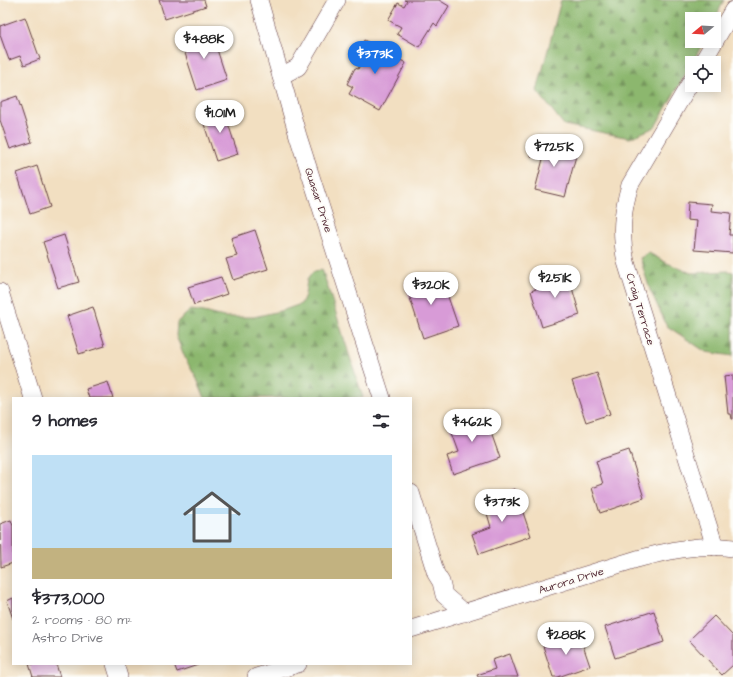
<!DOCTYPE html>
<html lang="en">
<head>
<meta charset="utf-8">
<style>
	:root { --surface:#fff; --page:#f7f7f7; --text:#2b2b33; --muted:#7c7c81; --line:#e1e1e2; --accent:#1a73e8 }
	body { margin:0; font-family:"Architects Daughter",sans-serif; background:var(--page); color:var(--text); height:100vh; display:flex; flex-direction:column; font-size:15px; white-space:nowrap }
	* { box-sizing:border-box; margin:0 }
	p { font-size:13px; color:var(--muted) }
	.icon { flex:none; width:22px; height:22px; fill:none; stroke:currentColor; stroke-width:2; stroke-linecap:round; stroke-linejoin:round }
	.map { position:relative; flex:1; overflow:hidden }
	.sheet { position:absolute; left:12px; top:397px; width:400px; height:268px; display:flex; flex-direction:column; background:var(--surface); border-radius:0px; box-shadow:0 2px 10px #0003 }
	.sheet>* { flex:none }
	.needle { width:26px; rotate:252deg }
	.buttons { position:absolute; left:685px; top:12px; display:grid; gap:8px }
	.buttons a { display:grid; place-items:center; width:36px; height:36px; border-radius:0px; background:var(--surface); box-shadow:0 2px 10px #0003; font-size:20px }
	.price { position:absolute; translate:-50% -34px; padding:0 9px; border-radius:14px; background:#fff; color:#222; font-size:13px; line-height:26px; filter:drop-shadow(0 1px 2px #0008) }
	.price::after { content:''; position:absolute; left:50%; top:24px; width:12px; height:9px; margin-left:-6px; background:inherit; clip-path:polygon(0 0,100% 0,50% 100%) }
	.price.active { background:var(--accent); color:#fff }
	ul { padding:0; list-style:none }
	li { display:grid; align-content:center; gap:8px; height:212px; padding:0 20px }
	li+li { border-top:1px solid var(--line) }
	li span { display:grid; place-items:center; height:124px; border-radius:0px; color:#555 }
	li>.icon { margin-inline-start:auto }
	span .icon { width:72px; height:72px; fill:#fffc; stroke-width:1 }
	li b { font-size:17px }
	h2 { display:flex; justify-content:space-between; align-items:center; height:48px; padding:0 20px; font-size:17px }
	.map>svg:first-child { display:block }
</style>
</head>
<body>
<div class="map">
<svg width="733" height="677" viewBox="0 0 733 677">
	<defs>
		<pattern id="forest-firs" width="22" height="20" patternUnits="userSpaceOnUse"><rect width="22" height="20" fill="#8cb76e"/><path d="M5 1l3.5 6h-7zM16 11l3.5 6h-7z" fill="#74945b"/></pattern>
	</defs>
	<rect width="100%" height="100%" fill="#fdfcf7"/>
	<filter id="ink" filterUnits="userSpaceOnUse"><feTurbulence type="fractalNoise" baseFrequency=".025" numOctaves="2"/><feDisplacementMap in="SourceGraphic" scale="8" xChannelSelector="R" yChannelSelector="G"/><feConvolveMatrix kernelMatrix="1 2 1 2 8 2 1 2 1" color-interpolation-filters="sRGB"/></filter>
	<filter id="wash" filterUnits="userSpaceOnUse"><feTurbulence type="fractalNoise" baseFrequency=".012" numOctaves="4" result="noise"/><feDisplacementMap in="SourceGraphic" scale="16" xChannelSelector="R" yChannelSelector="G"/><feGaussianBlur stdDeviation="0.9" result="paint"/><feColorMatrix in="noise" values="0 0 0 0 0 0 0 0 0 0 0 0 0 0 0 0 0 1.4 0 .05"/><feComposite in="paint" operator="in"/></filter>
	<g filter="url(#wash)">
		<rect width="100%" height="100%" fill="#f2dfc1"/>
		<!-- forest -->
		<g fill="url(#forest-firs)" stroke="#6b6b4c">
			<path d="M561,0H724L714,21V19H692V41H704L698,52L655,127L630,138L564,125L537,91Z"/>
			<path d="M649,253L667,263L691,273L728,271L733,272V356L706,352L667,326L650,290L640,258Z"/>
			<path d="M322,269L363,398H205L198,381L186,360L176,336L177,322L191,310L204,312L224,317H254L284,310L301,304L305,295L307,280L312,273Z"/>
		</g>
		<g id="blocks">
			<!-- building -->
			<g fill="#d89bd7">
				<path d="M159,0H204L206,6L165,19Z"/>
				<path d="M404,0H439L449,6L437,26L434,23L419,47L397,34L401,27L388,20L398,3L404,6L407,1Z"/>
				<path d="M25,17L40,59L24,65L20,56L9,60L0,35V26Z"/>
				<path d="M211,31L227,80L197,90L181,41Z"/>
				<path d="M364,40L406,63L380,111L349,94L353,87L347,84L355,68L358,69L361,63L354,59Z"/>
				<path d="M17,96L32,142L10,149L0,120V102Z"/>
				<path d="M223,108L238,154L216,161L201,115Z"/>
				<path d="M535,141L577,152L565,197L535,190L543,159L531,156Z"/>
				<path d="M37,166L50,207L30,214L17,173Z"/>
				<path d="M688,202L712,204L711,211L731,213L729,235H733V253L694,250L697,221L687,220Z"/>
				<path d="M255,230L268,269L233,280L226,259L237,256L231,238Z"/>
				<path d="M64,235L79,282L58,288L43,242Z"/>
				<path d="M567,271L580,315L542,327L531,291L536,289L534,281Z"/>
				<path d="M432,274L436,288L444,285L458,326L423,338L405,283Z"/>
				<path d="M221,277L227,294L194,305L188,287Z"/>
				<path d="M93,307L105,346L79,354L67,316Z"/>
				<path d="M597,373L610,414L586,422L572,381Z"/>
				<path d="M733,375V419H732L731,414H728L724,376Z"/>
				<path d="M108,382L113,398H89L86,389Z"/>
				<path d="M483,410L500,458L453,474L447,456L459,452L448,422Z"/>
				<path d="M629,450L644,498L600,513L592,488L603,484L596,461Z"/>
				<path d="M515,489L531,536L479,554L472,534L491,527L483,500Z"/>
				<path d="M11,520L13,526V563L1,567L0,524Z"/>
				<path d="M13,598V619L7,601Z"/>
				<path d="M654,611L664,642L615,658L605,627Z"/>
				<path d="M714,616L733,636V665L722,675L689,640Z"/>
				<path d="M579,634L590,666L558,677H553L543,646Z"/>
				<path d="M510,654L518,677H478L477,675L495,669L492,660Z"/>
				<path d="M29,664H56L60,677H33Z"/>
				<path d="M174,664H197L198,665L177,672Z"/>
			</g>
		</g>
	</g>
	<g filter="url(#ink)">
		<use href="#blocks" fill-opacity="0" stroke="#633c42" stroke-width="1"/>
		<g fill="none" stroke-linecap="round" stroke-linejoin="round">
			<!-- minor casing -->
			<g stroke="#633c42" stroke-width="18">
				<g id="minor">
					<path d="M259,0L298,136L382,398"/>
					<path d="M702,63L733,10"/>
					<path d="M281,76L298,67L337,0"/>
					<path d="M692,80L630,185C622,212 620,233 626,262L715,547"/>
					<path d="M0,292L33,398"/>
					<path d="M411,493L436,574L441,582L444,595L465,613"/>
					<path d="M411,629L637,559C668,551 700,543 733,548"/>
					<path d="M115,664L119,677"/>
					<path d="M256,677L298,664"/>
				</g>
			</g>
			<!-- minor -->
			<use href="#minor" stroke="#fff" stroke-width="17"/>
		</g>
	</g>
	<g text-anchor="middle" stroke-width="4" stroke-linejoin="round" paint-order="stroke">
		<!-- street labels -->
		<g font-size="11" fill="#4a1f2b" stroke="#fdfcf7">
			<text transform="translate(319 200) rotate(72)" y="4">Quasar Drive</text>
			<text transform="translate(641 309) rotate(73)" y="4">Craig Terrace</text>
			<text transform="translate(571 580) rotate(-17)" y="4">Aurora Drive</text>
		</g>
	</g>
</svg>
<div class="buttons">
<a><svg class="needle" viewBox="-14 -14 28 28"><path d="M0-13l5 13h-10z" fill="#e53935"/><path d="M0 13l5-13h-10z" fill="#7c7c81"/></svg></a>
<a><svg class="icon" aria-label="locate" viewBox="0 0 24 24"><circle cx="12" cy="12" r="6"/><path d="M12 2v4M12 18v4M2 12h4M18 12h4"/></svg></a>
</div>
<b class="price" style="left:204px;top:60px">$488K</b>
<b class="price active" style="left:375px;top:75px">$373K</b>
<b class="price" style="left:220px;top:134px">$1.01M</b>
<b class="price" style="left:554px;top:168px">$725K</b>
<b class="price" style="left:555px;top:299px">$251K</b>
<b class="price" style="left:431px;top:306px">$320K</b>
<b class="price" style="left:472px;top:443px">$462K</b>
<b class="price" style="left:502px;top:523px">$373K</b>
<b class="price" style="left:566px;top:656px">$288K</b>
<section class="sheet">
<h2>9 homes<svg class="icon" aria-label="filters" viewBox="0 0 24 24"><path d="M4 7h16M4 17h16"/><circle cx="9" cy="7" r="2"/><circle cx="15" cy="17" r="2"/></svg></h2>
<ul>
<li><span style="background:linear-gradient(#bfe0f5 75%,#c2b280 0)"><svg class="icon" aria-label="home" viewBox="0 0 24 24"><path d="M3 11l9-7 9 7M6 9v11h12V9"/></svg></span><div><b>$373,000</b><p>2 rooms · 80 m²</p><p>Astro Drive</p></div></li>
</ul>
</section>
</div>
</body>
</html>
